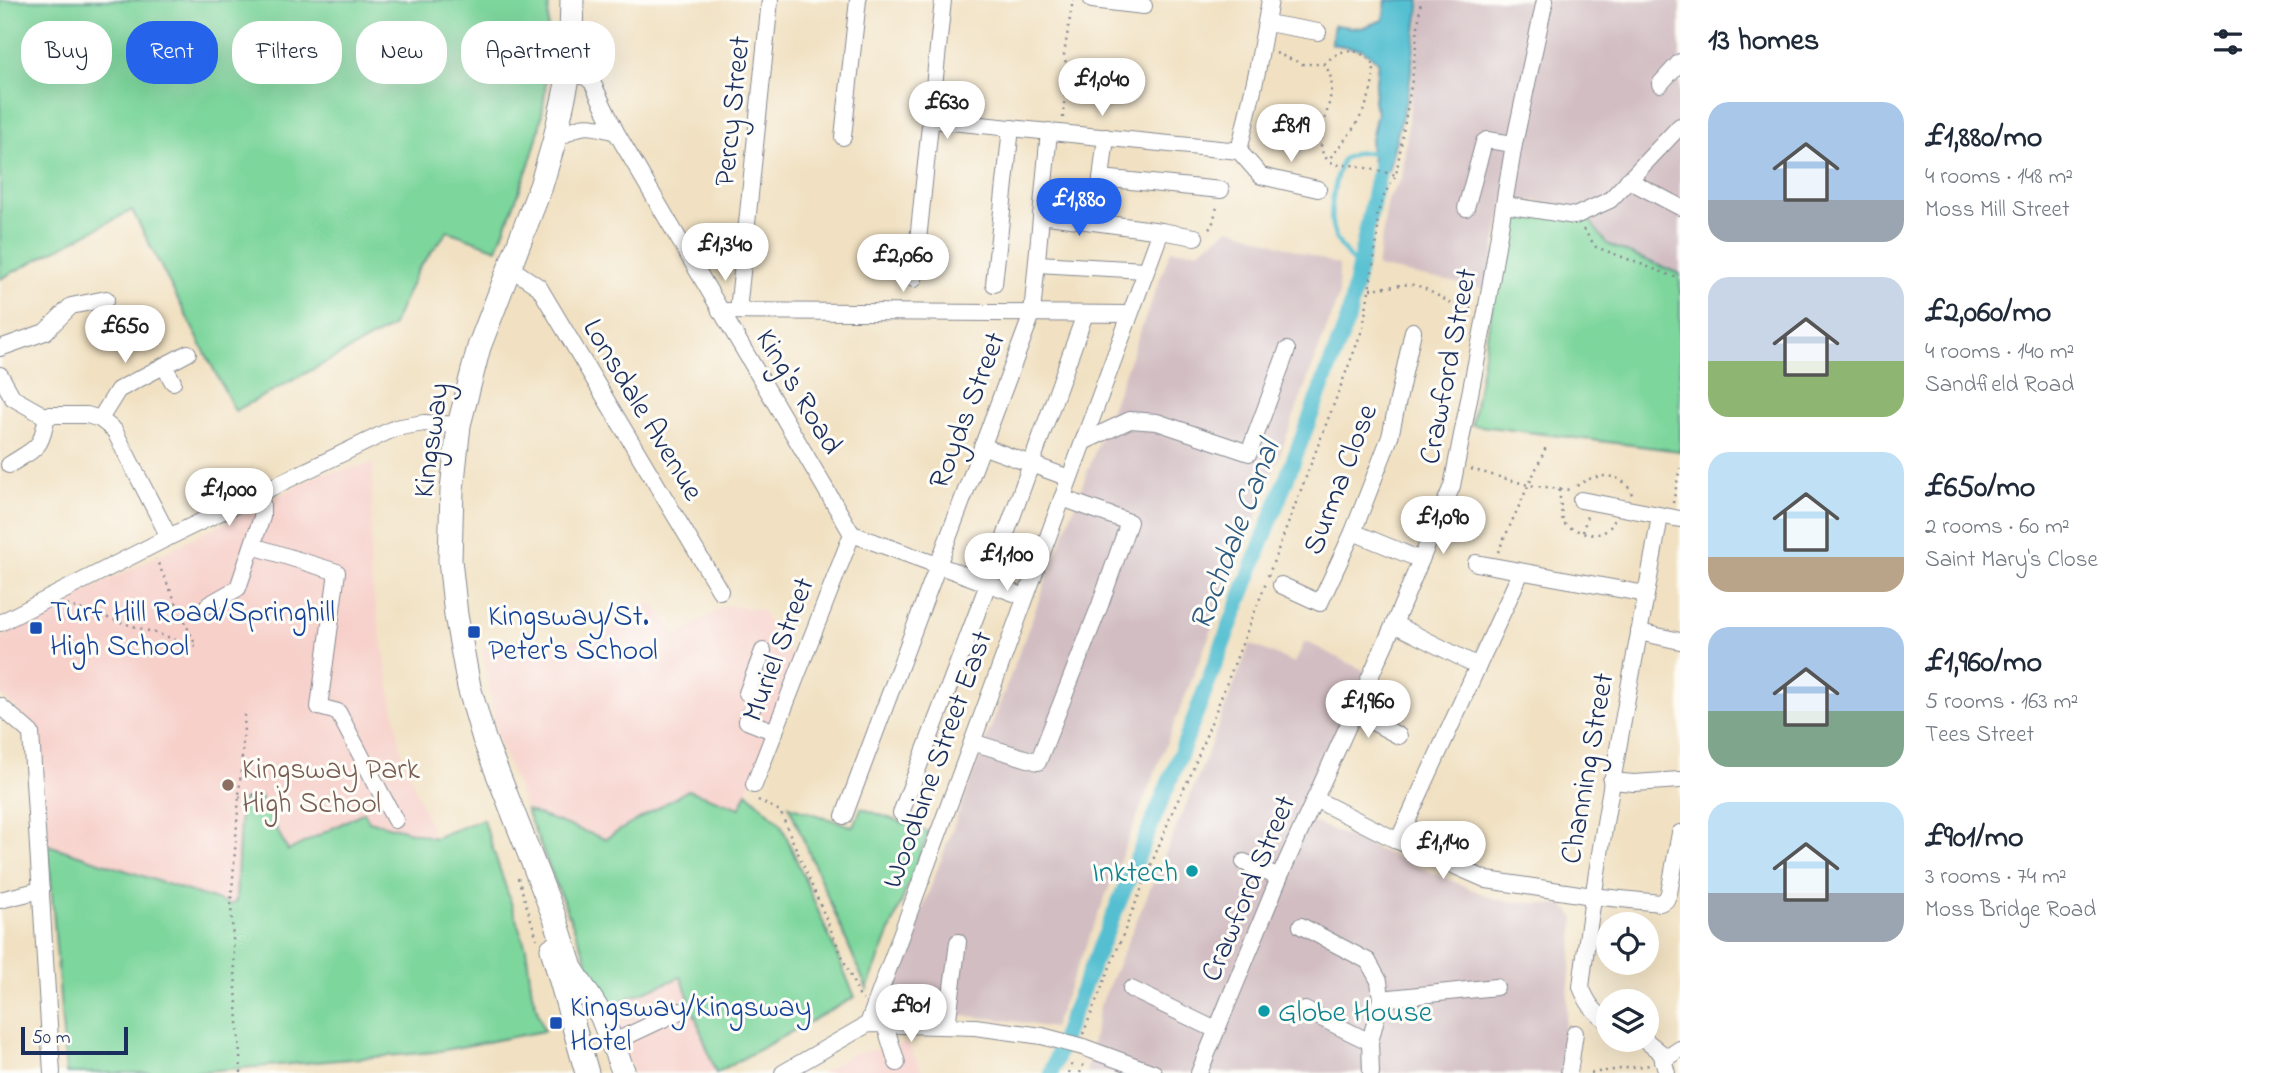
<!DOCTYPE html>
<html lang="en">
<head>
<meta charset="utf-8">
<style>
	:root { --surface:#fff; --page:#f6f6f7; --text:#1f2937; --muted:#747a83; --accent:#2563eb }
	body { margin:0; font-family:"Indie Flower",sans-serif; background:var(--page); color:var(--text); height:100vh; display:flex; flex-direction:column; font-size:26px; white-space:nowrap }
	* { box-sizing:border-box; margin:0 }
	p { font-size:23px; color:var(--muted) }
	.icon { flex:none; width:38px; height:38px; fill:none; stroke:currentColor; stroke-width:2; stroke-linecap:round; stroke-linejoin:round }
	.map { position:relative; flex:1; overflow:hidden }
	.drawer { display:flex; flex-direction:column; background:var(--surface); width:595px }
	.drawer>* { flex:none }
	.hud { position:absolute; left:21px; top:21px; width:665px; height:63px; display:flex; gap:14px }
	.tools { position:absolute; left:1596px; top:912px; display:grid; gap:14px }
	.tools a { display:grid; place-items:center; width:63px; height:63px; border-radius:50%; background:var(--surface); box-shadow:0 7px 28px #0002; font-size:35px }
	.scale { position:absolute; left:21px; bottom:18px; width:107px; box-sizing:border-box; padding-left:7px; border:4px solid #1b2f5e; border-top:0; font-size:19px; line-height:24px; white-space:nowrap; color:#1b2f5e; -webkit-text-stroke:5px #fdfcf7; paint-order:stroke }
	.price { position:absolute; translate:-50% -60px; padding:0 16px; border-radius:24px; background:#fff; color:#222; font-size:23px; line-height:46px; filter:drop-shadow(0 2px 4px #0008) }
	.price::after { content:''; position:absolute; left:50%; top:42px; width:21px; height:16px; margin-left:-10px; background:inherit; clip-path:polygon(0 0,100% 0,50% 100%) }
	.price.active { background:var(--accent); color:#fff }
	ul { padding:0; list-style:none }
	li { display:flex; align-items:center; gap:21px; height:175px; padding:0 28px }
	li span { display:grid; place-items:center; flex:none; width:196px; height:140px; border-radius:21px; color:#555 }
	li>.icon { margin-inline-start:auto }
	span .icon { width:84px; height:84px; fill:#fffc; stroke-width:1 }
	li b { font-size:30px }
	h2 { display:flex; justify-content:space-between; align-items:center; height:84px; padding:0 28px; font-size:30px }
	.tag { padding:0 24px; border-radius:28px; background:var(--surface); box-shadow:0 7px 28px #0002; font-size:24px; line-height:63px }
	.tag.active { background:var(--accent); color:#fff }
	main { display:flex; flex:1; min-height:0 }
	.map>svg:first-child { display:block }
</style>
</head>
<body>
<main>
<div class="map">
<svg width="1680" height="1073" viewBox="0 0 1680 1073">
	<rect width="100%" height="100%" fill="#fdfcf7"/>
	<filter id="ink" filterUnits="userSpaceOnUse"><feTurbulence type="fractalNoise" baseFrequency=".0143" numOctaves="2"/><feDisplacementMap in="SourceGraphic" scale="14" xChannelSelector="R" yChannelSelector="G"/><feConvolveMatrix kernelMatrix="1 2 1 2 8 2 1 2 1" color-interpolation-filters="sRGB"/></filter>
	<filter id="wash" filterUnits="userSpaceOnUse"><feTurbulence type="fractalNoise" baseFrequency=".00686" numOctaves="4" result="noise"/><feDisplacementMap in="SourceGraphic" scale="28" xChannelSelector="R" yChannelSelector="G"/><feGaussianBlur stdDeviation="1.57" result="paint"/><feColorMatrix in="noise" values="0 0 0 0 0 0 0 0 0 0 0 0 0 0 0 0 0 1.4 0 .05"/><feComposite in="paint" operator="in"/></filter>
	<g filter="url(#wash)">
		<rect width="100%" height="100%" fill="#f1e1c2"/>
		<!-- built -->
		<g fill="#f7d0ca">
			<path d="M373,464L370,573L401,751L434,838L483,819L526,948L532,993L544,1031L434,1052L183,1073H66L39,730L0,694V639L15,627L321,474Z"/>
			<path d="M652,601L678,636L725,605L761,610L796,662L747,792L781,824L855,997L716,1073H634L498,740L482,648L598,637Z"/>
			<path d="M908,1043L923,1073H821L852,1054Z"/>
		</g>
		<!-- industrial -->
		<g fill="#d2bec2">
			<path d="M1422,0H1680V274L1607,244L1581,208L1505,197L1486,289L1377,267L1388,199L1402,178Z"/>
			<path d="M1230,228L1339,265V295L1253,526L1053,1028L1006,1020L885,1008L1171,250L1198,251Z"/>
			<path d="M1305,641L1365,671L1301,817L1497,900L1564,906L1575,918L1561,1073H1086L1100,1006L1200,772L1250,644L1295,663Z"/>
		</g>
		<!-- green -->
		<g fill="#7dd69c" stroke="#4c827d" stroke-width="2">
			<path d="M0,0H549C547,40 548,81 541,120C534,160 511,210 497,249L448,231L418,269L392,327L235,411L132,210L0,279Z"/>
			<path d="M1508,210L1587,217L1607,244L1680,274V451L1472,425Z"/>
			<path d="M688,790L740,808L747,792L781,824L855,997L716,1073L681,977L606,1007L526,810L605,839Z"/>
			<path d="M260,797L288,851L364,812L369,821L434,838L483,819L526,948L532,993L544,1031L434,1052L183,1073H66L48,845L231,905L236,901L241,801Z"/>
			<path d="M789,806L854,827L861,808L929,832L867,989Z"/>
		</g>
		<!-- water -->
		<path fill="#55bfd1" stroke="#387798" stroke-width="2" d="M1386,0H1420L1409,88L1388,171L1374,168L1370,145L1377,112L1374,102L1378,61L1361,49L1331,44L1334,25L1361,28L1383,20Z"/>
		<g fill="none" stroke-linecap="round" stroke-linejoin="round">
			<!-- stream -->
			<path stroke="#55bfd1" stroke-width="4.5" d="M1358,268C1348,256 1334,241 1332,225C1329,210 1336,173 1343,159L1356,153L1376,152"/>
			<!-- canal -->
			<path stroke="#55bfd1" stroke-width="16" d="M1051,1073L1070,1019L1175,768L1348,319L1384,148"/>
		</g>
	</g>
	<g filter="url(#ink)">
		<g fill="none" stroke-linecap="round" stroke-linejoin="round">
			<!-- minor casing -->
			<g stroke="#868890" stroke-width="18">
				<g id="minor">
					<path d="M1092,0L1144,6"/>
					<path d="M1267,23L1318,32"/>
					<path d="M570,70L582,74L592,82L616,132L852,534"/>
					<path d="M1660,84L1680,62"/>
					<path d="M931,120L1239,151L1261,176L1318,189"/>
					<path d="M843,137L858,0"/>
					<path d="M554,142C579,122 587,124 616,132"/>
					<path d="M1239,151L1257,72L1270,0"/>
					<path d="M1101,178L1221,190"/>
					<path d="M1628,180L1680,207"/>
					<path d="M1505,205L1575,216L1610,200L1680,126"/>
					<path d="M1466,208L1484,142L1487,140L1514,144"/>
					<path d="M1041,215L1161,231"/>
					<path d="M1096,221L1106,137"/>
					<path d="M1037,264L1145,270"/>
					<path d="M509,267L539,287L720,591"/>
					<path d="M914,279L943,0"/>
					<path d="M994,284L1011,128"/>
					<path d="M720,311L1129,314"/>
					<path d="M738,311L770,0"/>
					<path d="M0,348L45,332L71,306L106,299"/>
					<path d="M164,366L173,382"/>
					<path d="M0,375L13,398L43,415H87L100,419L114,430L169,537"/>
					<path d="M100,419L118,390L188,353"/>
					<path d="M1083,442L1130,420L1157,422L1249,453L1287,350"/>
					<path d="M982,446L1069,478"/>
					<path d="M9,465C38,446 41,450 47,415"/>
					<path d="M1581,500L1680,519"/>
					<path d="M1353,532L1421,560"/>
					<path d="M852,534L1025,597"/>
					<path d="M253,546L337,572L319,707L338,712L395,820"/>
					<path d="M1476,563L1646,594"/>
					<path d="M1281,585L1320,603L1353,532L1390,437L1413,331"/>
					<path d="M208,605L238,588L262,517V503L257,494"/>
					<path d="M0,623L169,537L395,428L424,423L459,425"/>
					<path d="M1394,624L1478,666"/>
					<path d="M1639,632L1680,641"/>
					<path d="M763,651L747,693L757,697L747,721L775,732"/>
					<path d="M0,706L31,733L52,1073"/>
					<path d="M1354,712L1399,736"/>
					<path d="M972,742L1038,762L1100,605L1129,522L1062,498"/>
					<path d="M1611,781L1634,783L1680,780"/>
					<path d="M754,785L852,534"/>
					<path d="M1315,799L1398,841L1487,880L1592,896L1660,903L1666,900L1669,893L1680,833"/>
					<path d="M901,813L988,584L1085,314"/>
					<path d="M844,816L1032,314L1049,131"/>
					<path d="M1398,841L1521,572"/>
					<path d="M1244,862L1279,878"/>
					<path d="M0,900L41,890"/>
					<path d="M1301,926L1368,961L1379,981L1381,999L1370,1042L1371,1073"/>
					<path d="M1131,989L1216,1030"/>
					<path d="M1381,999L1496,987"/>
					<path d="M1305,1010L1370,1042"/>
					<path d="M1608,1021C1594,1013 1587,1002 1581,987C1600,829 1633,673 1660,516"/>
					<path d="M868,1024L1161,231L1195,237"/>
					<path d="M885,1025L897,1063"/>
					<path d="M947,1026L958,942"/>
					<path d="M1645,1040L1661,1053L1667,1073"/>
					<path d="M612,1043L680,1011"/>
					<path d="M1083,1047L1154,1073"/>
					<path d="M1663,1060L1680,1049"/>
					<path d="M783,1073L868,1024L975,1027L1042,1036"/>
					<path d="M1199,1073L1279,878L1394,624L1452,486L1486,312L1514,144L1545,0"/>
					<path d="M1569,1073L1575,1033"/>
				</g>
			</g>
			<!-- highway casing -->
			<g stroke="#868890" stroke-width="25">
				<g id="highway">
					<path d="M572,0L570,70L554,142L541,186L479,347L459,425L452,490L450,560L456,615L469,687L484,739L556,921L571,968L601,1015L624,1073"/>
					<path d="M552,949L587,1073"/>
				</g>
			</g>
			<!-- path -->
			<g stroke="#868890" stroke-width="2.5" stroke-dasharray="2 5" stroke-linecap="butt">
				<path d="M1276,53L1302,64H1323C1350,89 1301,144 1331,162C1339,167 1350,164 1358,166C1371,169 1383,172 1396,175"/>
				<path d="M1324,64C1341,48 1357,44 1374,65C1374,104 1353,132 1328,160"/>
				<path d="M1063,118L1067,69L1064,54L1073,0"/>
				<path d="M1209,229L1212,226L1218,203"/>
				<path d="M1583,229L1596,247L1680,279"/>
				<path d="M1370,289L1410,284L1422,287L1456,306L1473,309"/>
				<path d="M1471,469L1528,485L1570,490"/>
				<path d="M1577,486C1594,472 1625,471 1632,495"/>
				<path d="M1559,490L1563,523C1577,533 1606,543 1614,520"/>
				<path d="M1673,503L1680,468"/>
				<path d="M1583,532L1587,515"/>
				<path d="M1498,552L1546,447"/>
				<path d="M1268,576L1363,328L1378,234L1377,215L1385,193L1396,175L1412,80L1421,0"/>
				<path d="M67,605L196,646L156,559"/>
				<path d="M239,797L263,793"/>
				<path d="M758,800L780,811L860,998L863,1000"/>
				<path d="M518,878L537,939"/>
				<path d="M1083,1034L1174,808L1191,774L1266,583"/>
				<path d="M241,1073L231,905L245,714"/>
				<path d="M1069,1073L1073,1060"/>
				<path d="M1080,1073L1084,1063"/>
				<path d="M1591,1073L1650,1065"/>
			</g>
			<!-- minor -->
			<use href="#minor" stroke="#fff" stroke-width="16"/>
			<!-- highway -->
			<use href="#highway" stroke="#fff" stroke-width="23"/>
			<!-- minor-bridge casing -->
			<g stroke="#868890" stroke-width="18" stroke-linecap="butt">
				<path id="minor-bridge" d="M1042,1036L1083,1047"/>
			</g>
			<!-- minor-bridge -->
			<use href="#minor-bridge" stroke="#fff" stroke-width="16"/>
		</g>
	</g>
	<!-- markers -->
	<g fill="#1a4fb4" stroke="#fdfcf7" stroke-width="2.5">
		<rect x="29" y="621" width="14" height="14" rx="3.5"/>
		<rect x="467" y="625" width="14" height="14" rx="3.5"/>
		<rect x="549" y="1016" width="14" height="14" rx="3.5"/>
	</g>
	<circle fill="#8d6e63" stroke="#fdfcf7" stroke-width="2.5" cx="228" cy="785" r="7"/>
	<g fill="#0f9aa8" stroke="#fdfcf7" stroke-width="2.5">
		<circle cx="1192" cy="871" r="7"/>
		<circle cx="1264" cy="1011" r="7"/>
	</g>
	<g text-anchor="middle" stroke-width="6" stroke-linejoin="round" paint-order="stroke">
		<!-- street labels -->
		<g font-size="30" fill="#1b2f5e" stroke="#fdfcf7">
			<text transform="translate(731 111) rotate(-84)" y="10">Percy Street</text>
			<text transform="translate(1447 366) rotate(-79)" y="10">Crawford Street</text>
			<text transform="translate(800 391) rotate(59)" y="10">King's Road</text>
			<text transform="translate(644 409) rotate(59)" y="10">Lonsdale Avenue</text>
			<text transform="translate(966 410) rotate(-69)" y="10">Royds Street</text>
			<text transform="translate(430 440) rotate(-82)" y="10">Kingsway</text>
			<text transform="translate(1339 479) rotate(-69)" y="10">Surma Close</text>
			<text transform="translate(777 649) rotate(-69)" y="10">Muriel Street</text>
			<text transform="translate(936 759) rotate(-70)" y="10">Woodbine Street East</text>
			<text transform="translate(1586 768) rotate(-80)" y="10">Channing Street</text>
			<text transform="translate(1247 888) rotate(-67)" y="10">Crawford Street</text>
		</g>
		<!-- transit labels -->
		<g font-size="30" fill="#164399" stroke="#fdfcf7" text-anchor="start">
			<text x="50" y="621">Turf Hill Road/Springhill<tspan x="50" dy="34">High School</tspan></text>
			<text x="488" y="625">Kingsway/St.<tspan x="488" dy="34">Peter's School</tspan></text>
			<text x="570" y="1016">Kingsway/Kingsway<tspan x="570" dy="34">Hotel</tspan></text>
		</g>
		<!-- education labels -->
		<g font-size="30" fill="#785e54" stroke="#fdfcf7" text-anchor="start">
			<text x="242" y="778">Kingsway Park<tspan x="242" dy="34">High School</tspan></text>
		</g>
		<!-- culture labels -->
		<g font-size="30" fill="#0d838f" stroke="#fdfcf7" text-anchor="end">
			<text x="1178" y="881">Inktech</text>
			<text x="1278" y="1021" text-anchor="start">Globe House</text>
		</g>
		<!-- water labels -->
		<g font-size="32" font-style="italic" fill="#2c5a80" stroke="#fdfcf7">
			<text transform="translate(1233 535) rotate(-69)" y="11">Rochdale Canal</text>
		</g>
	</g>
</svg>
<div class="tools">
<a><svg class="icon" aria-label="locate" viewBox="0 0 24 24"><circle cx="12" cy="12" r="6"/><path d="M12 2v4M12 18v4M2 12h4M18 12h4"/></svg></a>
<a><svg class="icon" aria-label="layers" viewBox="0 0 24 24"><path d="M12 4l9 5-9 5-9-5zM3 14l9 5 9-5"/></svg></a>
</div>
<div class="scale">50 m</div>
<b class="price" style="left:1102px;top:118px">£1,040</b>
<b class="price" style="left:947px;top:141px">£630</b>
<b class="price" style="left:1291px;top:164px">£819</b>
<b class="price active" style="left:1079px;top:238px">£1,880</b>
<b class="price" style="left:725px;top:283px">£1,340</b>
<b class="price" style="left:903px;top:294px">£2,060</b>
<b class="price" style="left:125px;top:365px">£650</b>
<b class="price" style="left:229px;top:528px">£1,000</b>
<b class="price" style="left:1443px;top:556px">£1,090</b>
<b class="price" style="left:1007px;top:593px">£1,100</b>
<b class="price" style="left:1368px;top:740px">£1,960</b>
<b class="price" style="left:1443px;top:881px">£1,140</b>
<b class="price" style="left:911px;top:1044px">£901</b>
<div class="hud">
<a class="tag">Buy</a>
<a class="tag active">Rent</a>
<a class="tag">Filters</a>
<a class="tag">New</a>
<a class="tag">Apartment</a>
</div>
</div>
<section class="drawer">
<h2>13 homes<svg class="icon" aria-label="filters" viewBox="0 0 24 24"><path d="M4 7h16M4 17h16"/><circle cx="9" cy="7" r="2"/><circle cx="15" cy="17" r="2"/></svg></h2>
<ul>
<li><span style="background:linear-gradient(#a9c7e8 70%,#9aa5b1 0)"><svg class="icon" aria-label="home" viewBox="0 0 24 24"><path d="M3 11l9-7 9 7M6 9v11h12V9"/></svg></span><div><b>£1,880/mo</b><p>4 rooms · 148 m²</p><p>Moss Mill Street</p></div></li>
<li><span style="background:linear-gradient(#c9d6e8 60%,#8fb573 0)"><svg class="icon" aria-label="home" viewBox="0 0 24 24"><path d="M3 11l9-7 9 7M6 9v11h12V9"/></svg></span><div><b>£2,060/mo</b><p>4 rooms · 140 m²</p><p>Sandfield Road</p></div></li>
<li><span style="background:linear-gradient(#bfe0f5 75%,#b9a48a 0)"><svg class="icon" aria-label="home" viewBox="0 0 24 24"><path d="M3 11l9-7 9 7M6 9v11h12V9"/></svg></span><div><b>£650/mo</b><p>2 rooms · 60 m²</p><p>Saint Mary's Close</p></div></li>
<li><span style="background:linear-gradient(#a9c7e8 60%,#7fa58c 0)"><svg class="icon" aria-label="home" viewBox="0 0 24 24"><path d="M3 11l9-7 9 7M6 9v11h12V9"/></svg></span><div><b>£1,960/mo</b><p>5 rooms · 163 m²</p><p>Tees Street</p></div></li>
<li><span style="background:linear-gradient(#bfe0f5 65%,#9aa5b1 0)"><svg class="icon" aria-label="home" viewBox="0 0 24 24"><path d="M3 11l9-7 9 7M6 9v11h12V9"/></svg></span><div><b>£901/mo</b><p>3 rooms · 74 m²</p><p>Moss Bridge Road</p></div></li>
</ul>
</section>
</main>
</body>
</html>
